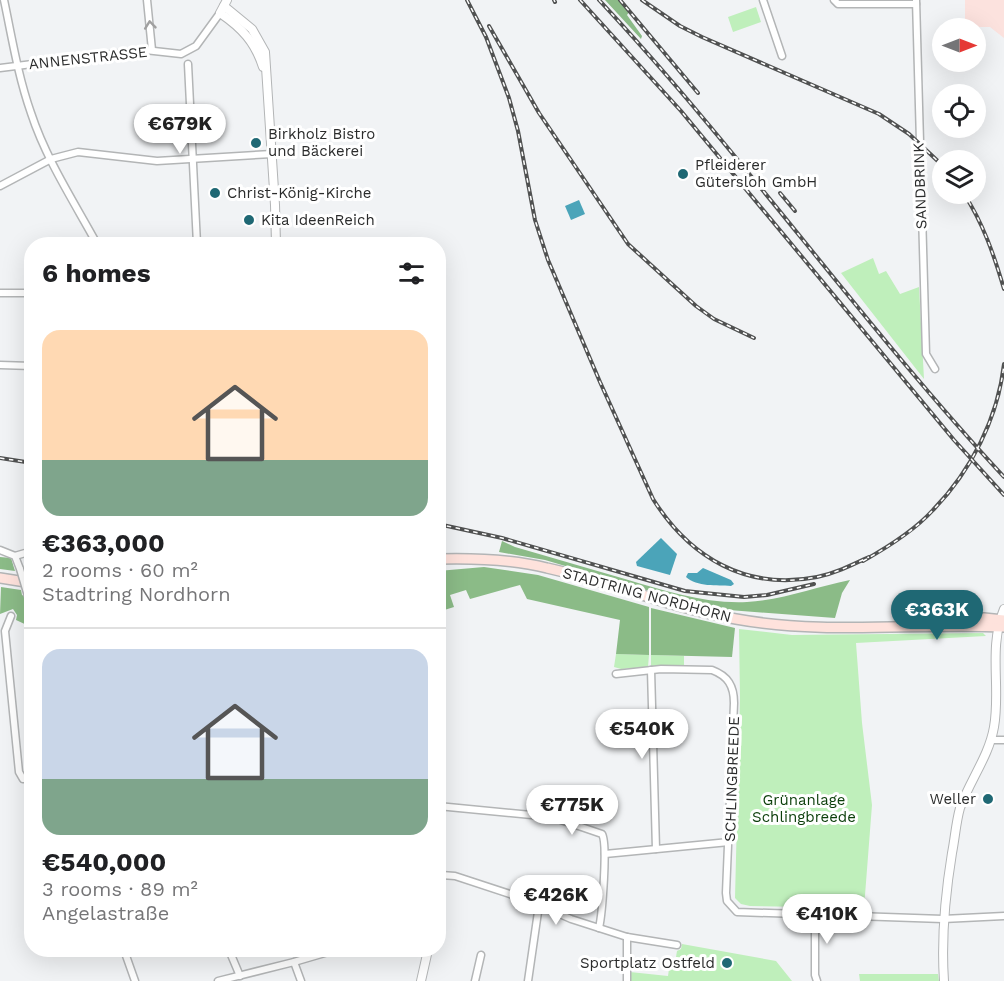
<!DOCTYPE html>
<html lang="en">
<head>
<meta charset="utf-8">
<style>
	:root { --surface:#fff; --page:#f6f6f6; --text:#202124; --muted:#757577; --line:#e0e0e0; --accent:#1f6874 }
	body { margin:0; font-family:"Work Sans",sans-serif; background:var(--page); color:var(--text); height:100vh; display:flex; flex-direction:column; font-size:22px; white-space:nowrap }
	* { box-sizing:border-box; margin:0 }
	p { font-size:20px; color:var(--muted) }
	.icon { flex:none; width:33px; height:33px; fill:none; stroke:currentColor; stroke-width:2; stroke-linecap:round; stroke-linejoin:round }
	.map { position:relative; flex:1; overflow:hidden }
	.drawer { position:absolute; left:24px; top:237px; width:422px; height:720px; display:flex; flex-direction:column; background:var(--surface); border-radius:24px; box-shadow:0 6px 24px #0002 }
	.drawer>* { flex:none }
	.needle { width:39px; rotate:90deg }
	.controls { position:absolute; left:932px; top:18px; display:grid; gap:12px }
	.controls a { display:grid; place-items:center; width:54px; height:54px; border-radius:50%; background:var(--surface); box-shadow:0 6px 24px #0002; font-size:30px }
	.price { position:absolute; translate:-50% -51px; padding:0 14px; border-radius:21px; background:#fff; color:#222; font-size:20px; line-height:39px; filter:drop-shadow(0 2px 3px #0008) }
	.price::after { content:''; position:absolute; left:50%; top:36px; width:18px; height:14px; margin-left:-9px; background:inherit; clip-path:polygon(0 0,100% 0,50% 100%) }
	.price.on { background:var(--accent); color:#fff }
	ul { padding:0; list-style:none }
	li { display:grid; align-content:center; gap:12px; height:318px; padding:0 18px }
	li+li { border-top:2px solid var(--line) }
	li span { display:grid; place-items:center; height:186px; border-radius:18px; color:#555 }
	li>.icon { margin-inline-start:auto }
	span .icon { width:108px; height:108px; fill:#fffc; stroke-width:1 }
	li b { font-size:26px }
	h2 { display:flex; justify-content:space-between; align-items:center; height:72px; padding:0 18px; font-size:26px }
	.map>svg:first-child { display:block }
</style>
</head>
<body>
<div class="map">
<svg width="1004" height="981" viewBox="0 0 1004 981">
	<rect width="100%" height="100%" fill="#f1f3f5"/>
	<!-- commercial -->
	<path fill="#fce2de" d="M965,0H1004V38L990,27H965Z"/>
	<!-- green -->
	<g fill="#bfefbb">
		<path d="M756,7L761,22L733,32L728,17Z"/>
		<path d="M873,258L879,274L886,271L900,294L919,287L924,379L841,273Z"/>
		<path d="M739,629L792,635L983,633L986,636L856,643L862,723L872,805L864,908L750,906L741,904L735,898L740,698Z"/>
		<path d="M616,654L649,655L648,667L621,669L614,667Z"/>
		<path d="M651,655L684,656V667H651Z"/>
		<path d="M682,944L776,961L792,981H630V972L668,976L670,962L675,963L677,951L681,949Z"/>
		<path d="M859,974H938L939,981H860Z"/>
	</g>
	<!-- forest -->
	<g fill="#8bbb87">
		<path d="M605,0H618L629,12L627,15L642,36L641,39Z"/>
		<path d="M502,541L515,547C552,558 588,568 625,579C665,591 706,604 747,602C783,600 815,587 850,580L842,593L835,618L729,610L680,600L545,560L499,552Z"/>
		<path d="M0,557L11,558L15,571L0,569Z"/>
		<path d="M484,567L538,575L649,607V655L616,654L620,620L527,599L520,585L470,599L466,590L450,595L454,607L438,612V571Z"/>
		<path d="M1,587L21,590L22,595L24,596L31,619V627L16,620L17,615L13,609L0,614Z"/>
		<path d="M651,608L735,628L732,657L651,655Z"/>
	</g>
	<!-- water -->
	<g fill="#4ba4b9">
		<path d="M579,200L585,214L571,220L565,206Z"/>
		<path d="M661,538L677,554L670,575L637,566L636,562Z"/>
		<path d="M703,568L731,580L734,584L731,586C717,585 697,587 686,577L688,573H697Z"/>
	</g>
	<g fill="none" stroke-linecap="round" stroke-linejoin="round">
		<!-- minor casing -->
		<g stroke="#b3b5b6" stroke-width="9">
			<g id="minor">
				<path d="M4,0C12,38 18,76 31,113C46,159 74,202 97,244"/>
				<path d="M147,0L152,50"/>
				<path d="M763,0L782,56"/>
				<path d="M834,0L838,4H916"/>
				<path d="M916,0L926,354L935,369"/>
				<path d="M188,64L197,244"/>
				<path d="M0,68L145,50L181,54L196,46L220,13"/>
				<path d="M0,186L51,159L78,152L157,161L272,154"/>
				<path d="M0,293H28L32,291"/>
				<path d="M0,365L32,366"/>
				<path d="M0,550L15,556L20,569"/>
				<path d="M15,556L32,551"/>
				<path d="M28,596L32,606"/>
				<path d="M11,616L5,631L19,772L23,779L32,777"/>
				<path d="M651,670L656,849"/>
				<path d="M616,674L661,669L712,670C728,676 734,686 734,703L726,893L727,901L737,912L943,919L1004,916"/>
				<path d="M991,740H1004"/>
				<path d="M572,795L598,796"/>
				<path d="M438,806L552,817L602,834C608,844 602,915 599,928"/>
				<path d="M578,825L581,795"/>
				<path d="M605,854L729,842"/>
				<path d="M441,875L455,876L528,900L571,919L627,937L677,945"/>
				<path d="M815,913V975L817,981"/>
				<path d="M124,950L135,981"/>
				<path d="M229,950L240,976"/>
				<path d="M294,962L301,981"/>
				<path d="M218,981L294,962L335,950"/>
				<path d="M475,981L481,955"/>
				<path d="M528,981L539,905"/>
				<path d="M627,981V937"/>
			</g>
		</g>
		<!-- tertiary casing -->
		<g stroke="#b3b5b6" stroke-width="10">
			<g id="tertiary">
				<path d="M227,0L220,13C242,28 255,42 263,67"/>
				<path d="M224,6L252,29L265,52L275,205L276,244"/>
				<path d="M438,825L441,865L438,904"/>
				<path d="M421,981L428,950"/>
				<path d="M944,981C941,937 945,896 952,853C955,838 956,822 960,808C970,780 989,756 994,727C1001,688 988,648 1004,609"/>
			</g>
		</g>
		<!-- secondary casing -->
		<g stroke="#b3b5b6" stroke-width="12">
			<g id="secondary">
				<path d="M438,559C474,558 511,559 547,568C611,582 671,608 736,619C824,635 915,623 1004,627"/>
				<path d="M0,578L32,583"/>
				<path d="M953,621L984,618L1004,620"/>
			</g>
		</g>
		<!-- minor -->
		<use href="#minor" stroke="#fff" stroke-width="6"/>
		<!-- tertiary -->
		<use href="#tertiary" stroke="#fff" stroke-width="8"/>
		<!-- secondary -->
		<use href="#secondary" stroke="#fee2dc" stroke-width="9"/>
		<!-- rail casing -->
		<g stroke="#505151" stroke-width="4">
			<g id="rail">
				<path d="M467,0L486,37L509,98L518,131L535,220L548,260L600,382L653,499C690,558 747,591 817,577C836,573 852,565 869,557"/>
				<path d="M554,0L555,2"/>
				<path d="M580,0L681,111L954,440L1004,495"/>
				<path d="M599,0C742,153 862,324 1004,477"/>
				<path d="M620,0L698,93"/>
				<path d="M642,0L680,26L702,37L879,114L909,134L942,165"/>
				<path d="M489,26L539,113L628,244L696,306L714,319L754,338"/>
				<path d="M780,193L795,211"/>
				<path d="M964,194C983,223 994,255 1004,289"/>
				<path d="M0,458L32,463"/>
				<path d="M438,524L502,538L685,591L744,597L767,595L814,584"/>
				<path d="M863,561C888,547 914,531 933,510C971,471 998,418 1004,364"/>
			</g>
		</g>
		<!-- rail -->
		<use href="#rail" stroke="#fff" stroke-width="1.5" stroke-dasharray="4.5" stroke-linecap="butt"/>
		<!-- minor-bridge casing -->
		<g stroke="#b3b5b6" stroke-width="9" stroke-linecap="butt">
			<path id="minor-bridge" d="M20,569L28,596"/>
		</g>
		<!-- minor-bridge -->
		<use href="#minor-bridge" stroke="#fff" stroke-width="6"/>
	</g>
	<!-- one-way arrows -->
	<defs><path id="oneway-chevron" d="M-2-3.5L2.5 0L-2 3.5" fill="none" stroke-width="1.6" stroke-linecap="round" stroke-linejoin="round" transform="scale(1.5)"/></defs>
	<use stroke="#a0a0a0" href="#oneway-chevron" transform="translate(150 25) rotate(-96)"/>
	<!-- markers -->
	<g fill="#1f6874" stroke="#fff" stroke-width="2">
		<circle cx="256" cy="143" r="6"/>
		<circle cx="683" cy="174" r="6"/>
		<circle cx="215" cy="193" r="6"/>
		<circle cx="249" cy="220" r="6"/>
		<circle cx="988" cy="799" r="6"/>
		<circle cx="727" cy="963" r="6"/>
	</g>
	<g text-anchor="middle" stroke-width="6" stroke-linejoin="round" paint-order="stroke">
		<!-- street labels -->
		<g font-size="15" fill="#2b2c2c" stroke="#fff">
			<text transform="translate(88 58) rotate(-6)" y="5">ANNENSTRASSE</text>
			<text transform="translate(920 186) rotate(-92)" y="5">SANDBRINK</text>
			<text transform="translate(647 595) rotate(15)" y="5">STADTRING NORDHORN</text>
			<text transform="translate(732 779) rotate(-88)" y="5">SCHLINGBREEDE</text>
		</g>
		<!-- poi labels -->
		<g font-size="15" fill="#2b2c2c" stroke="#fff" text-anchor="start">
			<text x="268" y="139">Birkholz Bistro<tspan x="268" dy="17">und Bäckerei</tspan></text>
			<text x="695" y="170">Pfleiderer<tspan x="695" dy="17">Gütersloh GmbH</tspan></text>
			<text x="227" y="198">Christ-König-Kirche</text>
			<text x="261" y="225">Kita IdeenReich</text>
			<text x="976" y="804" text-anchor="end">Weller</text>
			<text x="715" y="968" text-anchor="end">Sportplatz Ostfeld</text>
		</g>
		<!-- park labels -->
		<g font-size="15" fill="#0b3e0a" stroke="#fff">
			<text x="804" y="805">Grünanlage<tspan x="804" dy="17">Schlingbreede</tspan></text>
		</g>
	</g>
</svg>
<div class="controls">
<a><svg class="needle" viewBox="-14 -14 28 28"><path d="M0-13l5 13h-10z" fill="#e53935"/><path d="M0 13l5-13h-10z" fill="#757577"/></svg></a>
<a><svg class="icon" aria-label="locate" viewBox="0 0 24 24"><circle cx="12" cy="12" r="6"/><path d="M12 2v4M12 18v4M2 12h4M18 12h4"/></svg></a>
<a><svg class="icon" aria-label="layers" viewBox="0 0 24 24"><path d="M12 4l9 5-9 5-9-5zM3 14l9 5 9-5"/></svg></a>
</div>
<b class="price" style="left:180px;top:155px">€679K</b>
<b class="price on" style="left:937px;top:641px">€363K</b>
<b class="price" style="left:642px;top:760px">€540K</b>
<b class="price" style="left:572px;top:836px">€775K</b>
<b class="price" style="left:556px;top:926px">€426K</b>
<b class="price" style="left:827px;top:945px">€410K</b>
<section class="drawer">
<h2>6 homes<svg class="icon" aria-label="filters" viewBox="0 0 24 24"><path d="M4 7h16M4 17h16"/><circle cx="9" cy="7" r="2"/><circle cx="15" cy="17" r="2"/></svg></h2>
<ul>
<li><span style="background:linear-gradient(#ffd9b3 70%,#7fa58c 0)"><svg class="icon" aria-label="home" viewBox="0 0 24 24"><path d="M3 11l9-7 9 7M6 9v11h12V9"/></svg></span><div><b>€363,000</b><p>2 rooms · 60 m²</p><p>Stadtring Nordhorn</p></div></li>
<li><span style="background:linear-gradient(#c9d6e8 70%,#7fa58c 0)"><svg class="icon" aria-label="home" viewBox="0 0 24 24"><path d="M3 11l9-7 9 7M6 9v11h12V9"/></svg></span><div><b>€540,000</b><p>3 rooms · 89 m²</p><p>Angelastraße</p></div></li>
</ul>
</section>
</div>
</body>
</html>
